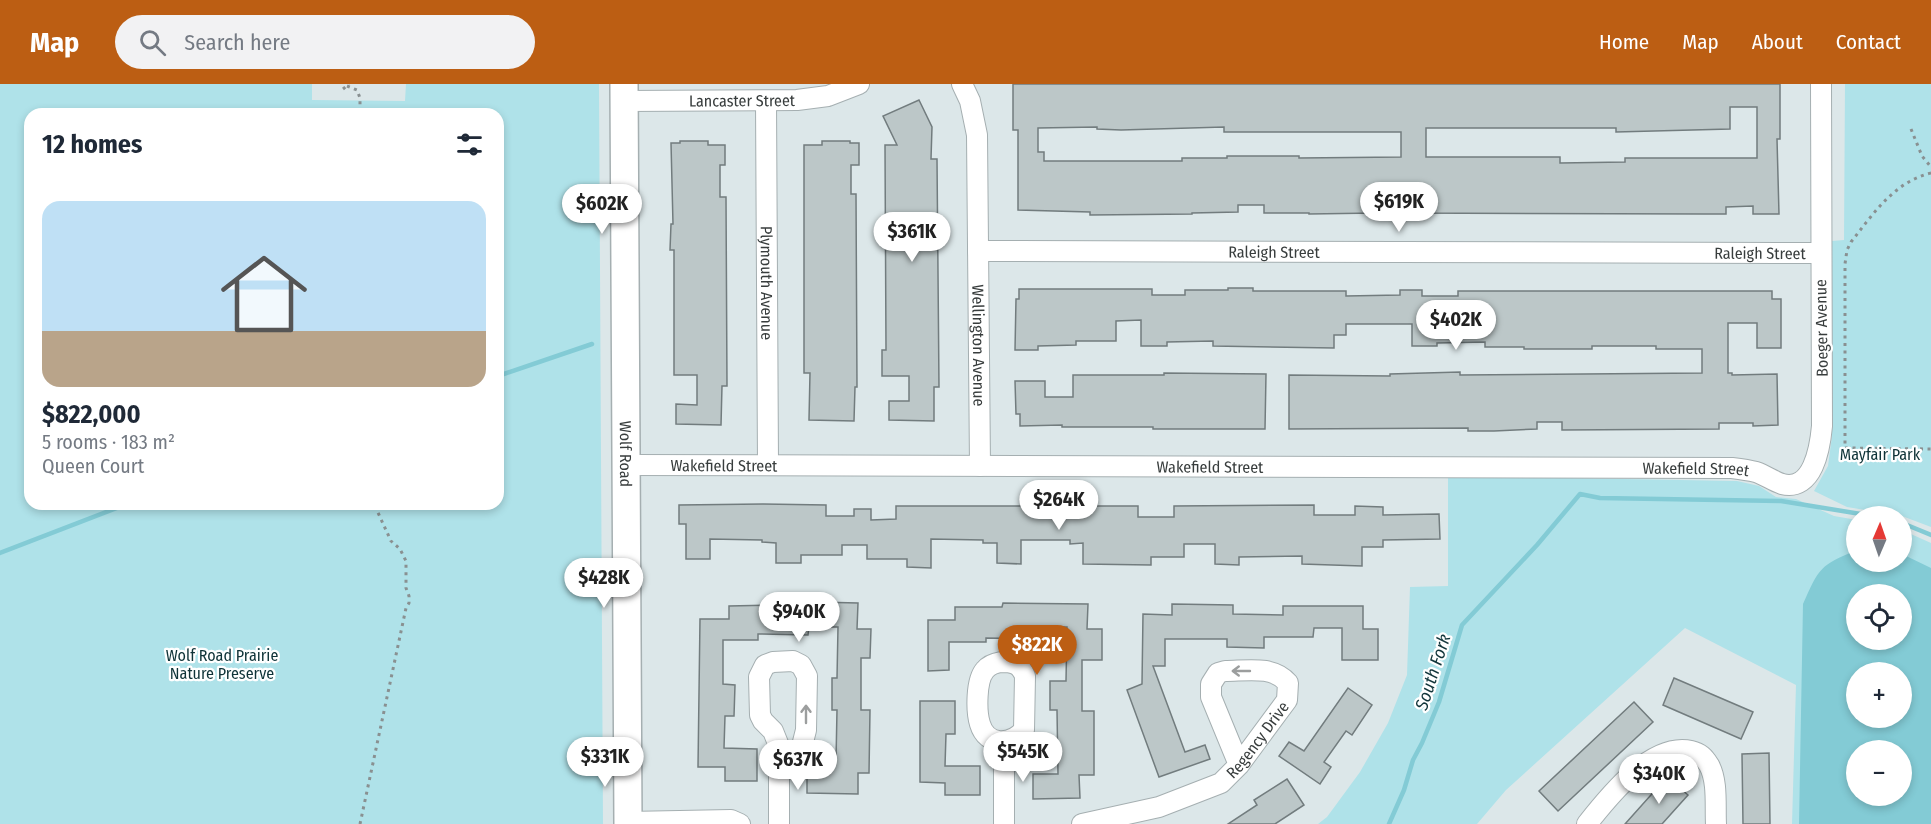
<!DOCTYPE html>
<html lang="en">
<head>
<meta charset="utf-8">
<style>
	:root { --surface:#fff; --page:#f2f2f3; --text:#1f2937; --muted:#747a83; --line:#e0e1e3; --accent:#bc5e13 }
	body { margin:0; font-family:"Fira Sans Condensed",sans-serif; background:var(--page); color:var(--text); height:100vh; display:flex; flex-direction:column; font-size:22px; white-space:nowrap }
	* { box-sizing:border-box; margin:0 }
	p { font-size:20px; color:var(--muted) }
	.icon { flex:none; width:33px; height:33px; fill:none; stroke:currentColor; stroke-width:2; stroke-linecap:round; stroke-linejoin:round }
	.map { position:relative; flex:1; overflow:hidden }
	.drawer { position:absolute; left:24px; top:24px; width:480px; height:402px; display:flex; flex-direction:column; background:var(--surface); border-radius:18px; box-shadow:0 3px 9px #0003 }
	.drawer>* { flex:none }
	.needle { width:39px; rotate:2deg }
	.controls { position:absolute; left:1846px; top:422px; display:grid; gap:12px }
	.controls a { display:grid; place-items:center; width:66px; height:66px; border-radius:50%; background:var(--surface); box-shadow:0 3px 9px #0003; font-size:30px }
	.price { position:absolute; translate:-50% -51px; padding:0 14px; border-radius:21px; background:#fff; color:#222; font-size:20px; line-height:39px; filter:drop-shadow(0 2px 3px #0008) }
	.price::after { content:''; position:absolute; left:50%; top:36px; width:18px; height:14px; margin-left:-9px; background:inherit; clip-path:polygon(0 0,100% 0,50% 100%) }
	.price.selected { background:var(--accent); color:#fff }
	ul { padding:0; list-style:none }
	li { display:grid; align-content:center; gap:12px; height:318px; padding:0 18px }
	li+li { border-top:2px solid var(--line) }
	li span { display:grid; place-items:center; height:186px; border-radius:18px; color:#555 }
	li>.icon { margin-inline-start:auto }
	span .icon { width:108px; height:108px; fill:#fffc; stroke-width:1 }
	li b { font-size:26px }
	h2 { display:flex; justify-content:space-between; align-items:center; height:72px; padding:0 18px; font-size:26px }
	header { display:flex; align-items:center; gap:36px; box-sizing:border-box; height:84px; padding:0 30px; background:var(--accent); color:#fff }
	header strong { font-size:28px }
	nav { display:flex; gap:33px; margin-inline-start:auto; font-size:21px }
	.search { width:420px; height:54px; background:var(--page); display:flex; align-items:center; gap:15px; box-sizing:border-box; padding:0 21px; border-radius:33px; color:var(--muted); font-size:22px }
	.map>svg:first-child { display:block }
</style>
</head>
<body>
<header>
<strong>Map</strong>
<div class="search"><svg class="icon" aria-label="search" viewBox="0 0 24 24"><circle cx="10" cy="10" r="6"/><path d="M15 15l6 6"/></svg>Search here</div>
<nav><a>Home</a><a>Map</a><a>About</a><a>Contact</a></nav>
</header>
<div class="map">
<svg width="1931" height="740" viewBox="0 0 1931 740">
	<rect width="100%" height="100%" fill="#dce7e9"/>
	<!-- green -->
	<g fill="#afe2e9" fill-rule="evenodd">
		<path d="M0,0H312V16L405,17L406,0H599L603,740H0ZM30,30H498V420H30Z"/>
		<path d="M1845,0H1931V443L1902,432L1847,423L1814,407L1828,382L1832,352V157L1844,156Z"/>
		<path d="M1448,392L1737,397L1759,402L1776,413L1796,415L1834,432L1857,436V477H1902V446L1931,459V740H1792L1796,601L1685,544L1506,706L1477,740H1318L1327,733L1360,688L1388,639L1407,591L1410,503L1448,502ZM1857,510H1902V555H1857ZM1857,588H1902V633H1857ZM1857,666H1902V711H1857Z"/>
	</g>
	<!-- water -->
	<path fill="#83cbd5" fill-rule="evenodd" d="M1857,466V477H1902V470L1931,484V740H1799L1803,520C1819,484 1820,481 1857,466ZM1857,510H1902V555H1857ZM1857,588H1902V633H1857ZM1857,666H1902V711H1857Z"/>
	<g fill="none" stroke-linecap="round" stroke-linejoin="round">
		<!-- stream -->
		<g stroke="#83cbd5" stroke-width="4.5">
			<path d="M498,292L592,260"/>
			<path d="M1902,439L1931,451"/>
			<path d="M0,469L127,420"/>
			<path d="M1389,740L1404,706L1413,676L1422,659L1439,618L1462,541L1537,461L1580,410L1600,414L1781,417L1873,432"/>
		</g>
	</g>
	<!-- building -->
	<g fill="#bcc7c8" stroke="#727c7e" stroke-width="1.5" fill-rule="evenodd">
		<path d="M1013,0H1780V55H1777L1779,130H1753V122L1726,123V130H1704L1401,129V122H1376V129L1309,130V129H1264V121H1238V128L1192,129V130L1090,131V128L1018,126V46H1013ZM1730,23H1757V74H1625V78L1560,79V73H1426V44H1616V48L1730,45ZM1097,43V45L1121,46L1224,43V48H1401V73L1299,74V72H1227V74H1182V77H1044V68H1038V44Z"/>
		<path d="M919,16L932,43L931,75H937L939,303H934V337L889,336V317H909V292H882V266H886L885,61H897L883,32Z"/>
		<path d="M680,57H708V61H725V81H720V113H726L727,302H722L721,341L676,340V320L697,321V291H674V166H670L671,140H673L671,59H680Z"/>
		<path d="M822,57H850V59H859V81H851V110H856L857,303H855L854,337L809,336L810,289H804V61H822Z"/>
		<path d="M1228,204H1253V207H1346V212L1400,211V206H1422V212H1458V207H1772V215H1781V264H1757V239H1728V289H1732V291L1777,290L1778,341L1753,342V339H1719V345L1562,346V338H1537V345L1494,347H1468V344L1289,345V291L1390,292V290L1460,288V291L1702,289V265H1656V262H1592V265H1524V263H1485V258L1437,259V262H1412V240H1346V251H1334V264L1213,262V257L1167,258V262H1141V236L1116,237V257H1076V261L1038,262V266H1015L1016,215H1019V205H1152V211H1185V206H1228Z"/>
		<path d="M1164,289L1266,290L1265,345H1153V343H1062V341L1020,342V330H1016L1015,297H1045V313H1073V291H1164Z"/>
		<path d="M763,420L826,421V432H854V425H871V436L896,435V422H1138V433H1174V422L1314,421V431H1355V422L1383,423V431L1439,430L1440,455L1383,456V463H1362V482L1302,480V472L1239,473V481L1215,480V460H1184V473H1151V481L1083,480V459L1070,460V456H1021V480L997,479V459H983V456L931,455V484L907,483V475H867V461H842V471H801V479H776V459L762,458V456L710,455V475H686V440H679V421Z"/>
		<path d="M772,517L858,519L857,545H871L870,574H861V626H870L869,689H858V710L807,709V687H831V675L836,676L837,626H832V594H837L838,543H809L808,551L758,550V556H723V600L735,601L734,632H725L724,664L757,665V697H725V683H698L700,535H729V522L772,521Z"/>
		<path d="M1003,519L1088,520L1087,545H1102V576H1082V627H1094V691H1079L1080,714L1033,715V690H1058L1057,626H1050V597H1066L1067,543H1040V555L986,554V558H949V586L928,587V536H955V523H1002Z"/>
		<path d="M1172,520L1233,521V530L1283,531V522H1363V545H1378V576H1342V544H1314L1313,553H1264V564L1227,563V555H1165V582H1153L1185,668L1205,661L1210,675L1159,693L1127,606L1142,600L1143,530L1172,531Z"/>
		<path d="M1674,594L1753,628L1741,655L1663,621Z"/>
		<path d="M1348,604L1372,621L1352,651L1346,647L1324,678L1331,683L1320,700L1279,672L1289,658L1304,667Z"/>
		<path d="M920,617H955V650H946L945,682H980V711H945V699L920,698Z"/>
		<path d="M1634,618L1653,638L1558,727L1539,707Z"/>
		<path d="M1769,669L1770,740H1743L1742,670Z"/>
		<path d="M1667,693L1688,711L1662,740H1625Z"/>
		<path d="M1287,695L1304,721L1275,740H1228L1257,721L1254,716Z"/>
	</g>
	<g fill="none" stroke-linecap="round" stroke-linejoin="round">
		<!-- street casing -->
		<g stroke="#a5afb1" stroke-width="22">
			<g id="street">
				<path id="s1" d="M962,0L970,17L977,51L980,382"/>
				<path id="s2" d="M624,17L797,16L828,12L859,0"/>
				<path id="s3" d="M766,17L768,381"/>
				<path id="s4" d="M978,167L1821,169"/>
				<path id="s5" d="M626,381L1732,384C1740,385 1748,386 1756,388C1765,391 1773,397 1782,400C1813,408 1820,364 1822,342L1821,0"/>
				<path d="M1001,578C1014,578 1020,580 1025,592L1024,646C1011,661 987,663 980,640C976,627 976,596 985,586C989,581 995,579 1001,578Z"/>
				<path d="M628,738L731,736L740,740"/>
				<path d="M779,740V662L773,647L763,637L760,631L759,593L765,581L773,578L793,577L801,581L807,592L806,646L802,662L798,668L780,673"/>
				<path d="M1004,740V658"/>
				<path id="s6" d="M1082,740L1159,723L1221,699L1239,681L1287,616L1288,599C1273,581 1246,587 1225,587L1218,589L1211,600V613L1239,681"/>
				<path d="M1587,740C1609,712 1652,658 1691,667C1700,669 1704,673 1709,681C1718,697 1715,722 1716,740"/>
			</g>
		</g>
		<!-- secondary casing -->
		<g stroke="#a5afb1" stroke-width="30">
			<g id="secondary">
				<path id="s7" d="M624,0L628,740"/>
			</g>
		</g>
		<!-- path -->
		<g stroke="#899091" stroke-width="3" stroke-dasharray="3 4.5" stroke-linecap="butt">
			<path d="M347,2L357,6L360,14V30"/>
			<path d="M343,5L349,0"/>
			<path d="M1911,45L1922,72L1931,83"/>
			<path d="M1931,89C1894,98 1873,130 1851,158L1847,166L1845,180V364L1931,365"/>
			<path d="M360,740L406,524L409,519V512L406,504V477L400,465L391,457L374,420"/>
		</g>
		<!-- street -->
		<use href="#street" stroke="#fff" stroke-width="20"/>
		<!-- secondary -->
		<use href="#secondary" stroke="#fff" stroke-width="27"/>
	</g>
	<!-- one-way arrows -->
	<defs><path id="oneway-shaft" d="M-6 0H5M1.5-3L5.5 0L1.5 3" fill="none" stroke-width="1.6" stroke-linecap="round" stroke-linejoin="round" transform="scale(1.5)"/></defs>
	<g stroke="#9c9e9e">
		<use href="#oneway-shaft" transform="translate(1241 587) rotate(180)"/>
		<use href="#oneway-shaft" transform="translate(806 630) rotate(-90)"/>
	</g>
	<g text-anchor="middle" stroke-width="4.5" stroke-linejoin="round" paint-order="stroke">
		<!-- street labels -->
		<g font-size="16" fill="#383d3d" stroke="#fff">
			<text dy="6" stroke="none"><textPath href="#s2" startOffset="118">Lancaster Street</textPath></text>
			<text dy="6" stroke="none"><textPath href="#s4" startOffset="296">Raleigh Street</textPath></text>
			<text dy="6" stroke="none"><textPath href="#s4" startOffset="782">Raleigh Street</textPath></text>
			<text dy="6" stroke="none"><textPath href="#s3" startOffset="182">Plymouth Avenue</textPath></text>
			<text transform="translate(1821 244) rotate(-91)" y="6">Boeger Avenue</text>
			<text dy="6" stroke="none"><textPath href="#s1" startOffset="264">Wellington Avenue</textPath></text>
			<text dy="6" stroke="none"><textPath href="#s7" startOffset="370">Wolf Road</textPath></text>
			<text dy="6" stroke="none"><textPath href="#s5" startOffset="98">Wakefield Street</textPath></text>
			<text dy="6" stroke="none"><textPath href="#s5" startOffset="584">Wakefield Street</textPath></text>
			<text dy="6" stroke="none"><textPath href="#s5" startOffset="1070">Wakefield Street</textPath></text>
			<text dy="6" stroke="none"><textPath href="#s6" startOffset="202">Regency Drive</textPath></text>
		</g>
		<!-- park labels -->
		<g font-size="16" fill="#0f3338" stroke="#fff">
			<text x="1880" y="376">Mayfair Park</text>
			<text x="222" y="577">Wolf Road Prairie<tspan x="222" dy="18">Nature Preserve</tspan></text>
		</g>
		<!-- water labels -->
		<g font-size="18" font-style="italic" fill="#12363b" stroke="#fff">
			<text transform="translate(1433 588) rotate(-72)" y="6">South Fork</text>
		</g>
	</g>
</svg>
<div class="controls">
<a><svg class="needle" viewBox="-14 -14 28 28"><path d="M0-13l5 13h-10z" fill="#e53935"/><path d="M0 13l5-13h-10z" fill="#747a83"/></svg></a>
<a><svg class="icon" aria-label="locate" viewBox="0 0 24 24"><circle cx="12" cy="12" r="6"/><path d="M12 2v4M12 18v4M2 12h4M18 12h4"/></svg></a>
<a>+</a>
<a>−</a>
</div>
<b class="price" style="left:1399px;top:149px">$619K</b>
<b class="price" style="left:602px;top:151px">$602K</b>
<b class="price" style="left:912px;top:179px">$361K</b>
<b class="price" style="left:1456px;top:267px">$402K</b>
<b class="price" style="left:1059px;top:447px">$264K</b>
<b class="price" style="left:604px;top:525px">$428K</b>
<b class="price" style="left:799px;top:559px">$940K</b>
<b class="price selected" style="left:1037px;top:592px">$822K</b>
<b class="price" style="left:1023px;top:699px">$545K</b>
<b class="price" style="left:605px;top:704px">$331K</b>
<b class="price" style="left:798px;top:707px">$637K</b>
<b class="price" style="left:1659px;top:721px">$340K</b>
<section class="drawer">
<h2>12 homes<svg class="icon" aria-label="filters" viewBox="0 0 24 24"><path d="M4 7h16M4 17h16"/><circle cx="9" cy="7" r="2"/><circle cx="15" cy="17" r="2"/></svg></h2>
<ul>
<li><span style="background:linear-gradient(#bfe0f5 70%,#b9a48a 0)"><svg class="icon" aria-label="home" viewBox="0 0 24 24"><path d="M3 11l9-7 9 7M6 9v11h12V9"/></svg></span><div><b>$822,000</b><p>5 rooms · 183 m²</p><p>Queen Court</p></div></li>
</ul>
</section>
</div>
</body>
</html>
